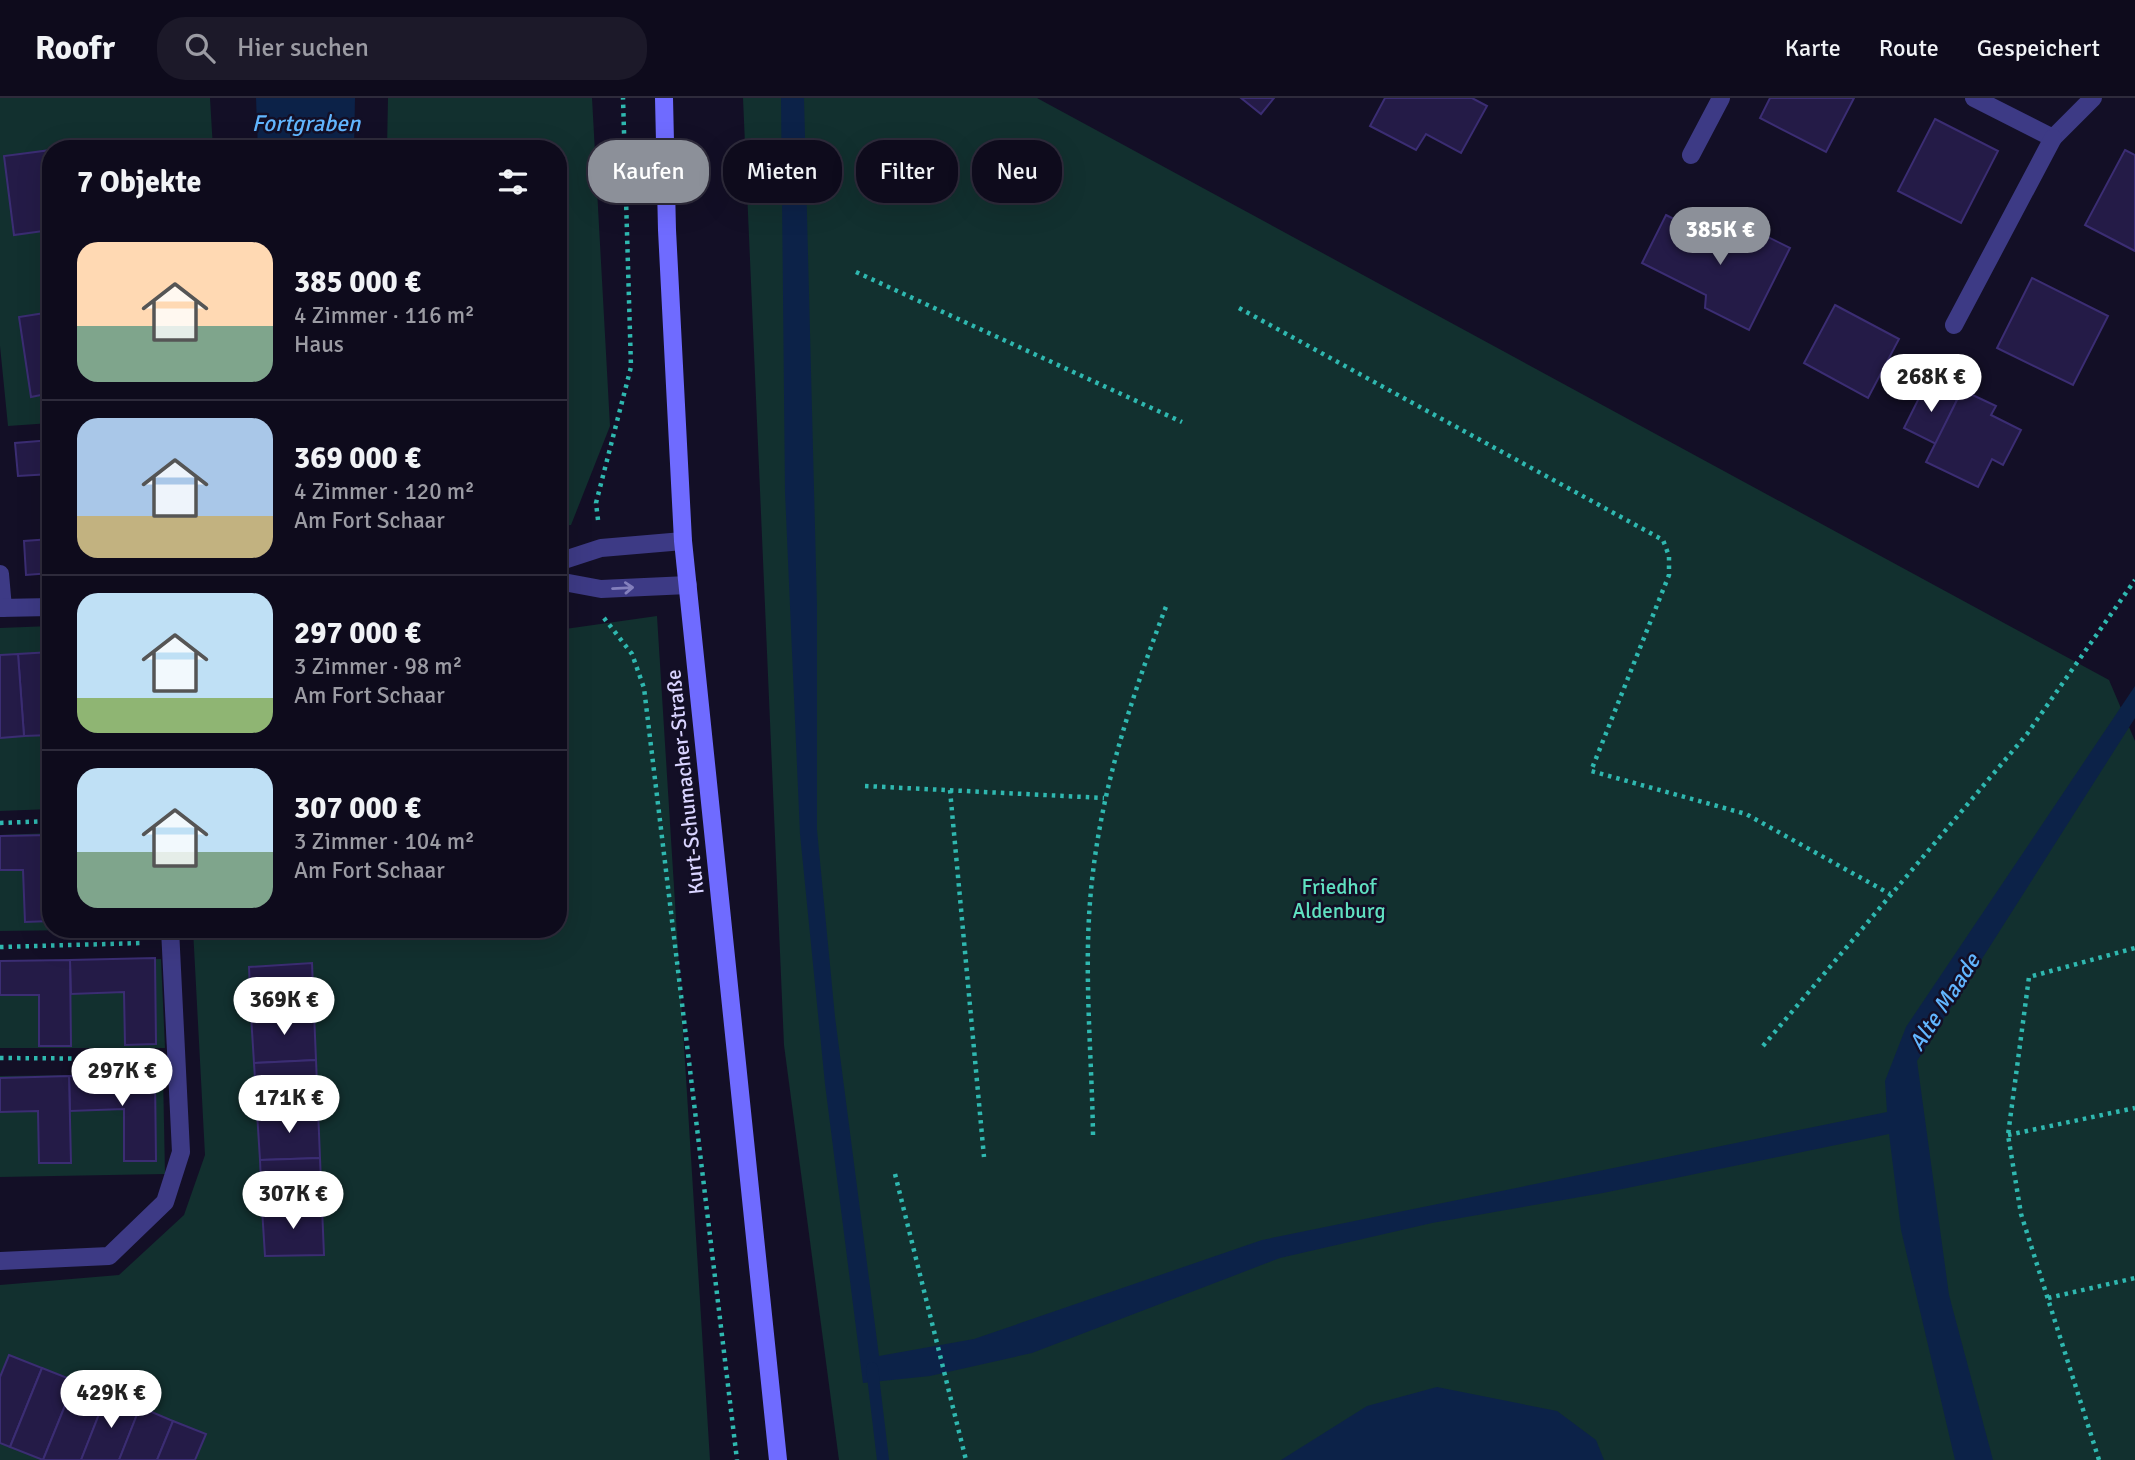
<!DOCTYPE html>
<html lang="de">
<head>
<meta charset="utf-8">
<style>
	:root { --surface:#0e0b1c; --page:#1c1929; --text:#f1f3f6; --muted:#9b9ba3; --line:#2e2b3b; --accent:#8c9099 }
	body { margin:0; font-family:Signika,sans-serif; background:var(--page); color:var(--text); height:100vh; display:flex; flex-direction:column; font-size:26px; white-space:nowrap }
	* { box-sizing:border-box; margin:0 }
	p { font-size:23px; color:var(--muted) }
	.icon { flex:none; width:38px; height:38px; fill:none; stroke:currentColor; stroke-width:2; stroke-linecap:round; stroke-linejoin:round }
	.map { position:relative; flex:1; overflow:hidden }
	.panel { position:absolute; left:42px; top:42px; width:525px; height:798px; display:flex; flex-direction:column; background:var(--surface); border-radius:28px; box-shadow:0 7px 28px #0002,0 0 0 2px var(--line) }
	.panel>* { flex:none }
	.guide { position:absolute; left:588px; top:42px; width:665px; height:63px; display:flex; gap:14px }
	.price { position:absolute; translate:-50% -60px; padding:0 16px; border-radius:24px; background:#fff; color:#222; font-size:23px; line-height:46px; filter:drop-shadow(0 2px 4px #0008) }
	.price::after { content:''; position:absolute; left:50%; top:42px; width:21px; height:16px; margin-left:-10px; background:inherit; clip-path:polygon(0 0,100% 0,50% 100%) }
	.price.on { background:var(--accent); color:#fff }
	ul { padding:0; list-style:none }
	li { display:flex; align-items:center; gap:21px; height:175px; padding:0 35px }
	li+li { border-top:2px solid var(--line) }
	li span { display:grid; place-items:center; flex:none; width:196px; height:140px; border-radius:21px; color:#555 }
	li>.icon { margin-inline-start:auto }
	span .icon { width:84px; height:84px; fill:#fffc; stroke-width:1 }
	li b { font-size:30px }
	h2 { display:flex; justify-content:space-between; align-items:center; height:84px; padding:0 35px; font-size:30px }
	.chip { padding:0 24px; border-radius:28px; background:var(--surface); box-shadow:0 7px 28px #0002,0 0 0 2px var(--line); font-size:24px; line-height:63px }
	.chip.on { background:var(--accent); color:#fff }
	header { display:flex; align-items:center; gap:42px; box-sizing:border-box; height:98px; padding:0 35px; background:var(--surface); border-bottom:2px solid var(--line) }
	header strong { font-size:33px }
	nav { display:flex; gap:38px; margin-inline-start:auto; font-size:24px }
	.search { width:490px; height:63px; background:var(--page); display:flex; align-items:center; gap:18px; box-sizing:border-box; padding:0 24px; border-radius:28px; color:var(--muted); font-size:26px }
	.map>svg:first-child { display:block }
</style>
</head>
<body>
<header>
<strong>Roofr</strong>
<div class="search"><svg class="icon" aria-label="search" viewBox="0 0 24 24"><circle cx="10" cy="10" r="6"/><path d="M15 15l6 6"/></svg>Hier suchen</div>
<nav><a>Karte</a><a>Route</a><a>Gespeichert</a></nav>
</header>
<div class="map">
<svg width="2135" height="1362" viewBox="0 0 2135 1362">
	<rect width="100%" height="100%" fill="#130f26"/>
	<!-- green -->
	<g fill="#12302f">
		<path d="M0,0H210L213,51H51V325L8,328L0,248Z"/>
		<path d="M388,0H592L610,328L571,427L558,428V51H387Z"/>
		<path d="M743,0H1037L2109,582L2135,643V1362H839L784,947Z"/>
		<path d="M657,518L710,1362H0V1187L119,1177L184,1117L205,1057L193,831H558V532Z"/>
		<path d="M51,528V711L0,713V530Z"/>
		<path d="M51,735V831H154L0,833V737Z"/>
		<path d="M161,861L165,950H0V863Z"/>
		<path d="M163,976L165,1076L0,1079V978Z"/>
	</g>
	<!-- water -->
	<g fill="#0c2248">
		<path d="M256,0H355L354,51H258Z"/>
		<path d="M781,0H804L817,508V732L835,919L879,1258L974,1241L1262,1142L1887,1014L1885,983L1906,929L2135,588V620L1917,963L1949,1197L1993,1362H1955L1901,1132L1889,1036L1603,1095L1432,1125L1280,1160L1032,1255L930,1278L863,1285L825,986L800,736L785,394Z"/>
		<path d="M1437,1289L1557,1313L1596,1342L1604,1362H1281L1367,1308Z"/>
	</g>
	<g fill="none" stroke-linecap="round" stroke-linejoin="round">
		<!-- stream -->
		<path stroke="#0c2248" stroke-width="12" d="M872,1270L883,1362"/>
	</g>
	<!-- building -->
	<g fill="#241b47" stroke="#3b2d73" stroke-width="2">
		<path d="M1241,0H1274L1261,16Z"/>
		<path d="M1385,0H1472L1487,8L1461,55L1426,36L1416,52L1370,28Z"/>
		<path d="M1770,0H1854L1826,54L1760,20Z"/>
		<path d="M1935,21L1998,53L1961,125L1898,93Z"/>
		<path d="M546,42V51H497V44Z"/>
		<path d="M51,52V132L14,137L4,58Z"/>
		<path d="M2125,52L2135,57V153L2085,127Z"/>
		<path d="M1666,117L1729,149L1740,125L1790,150L1749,232L1705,210L1706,197L1642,165Z"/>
		<path d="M2032,180L2108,218L2073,287L1997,250Z"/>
		<path d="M1835,207L1899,241L1868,300L1804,265Z"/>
		<path d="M51,214V295L31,299L19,219Z"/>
		<path d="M1926,286L1957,302L1936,346L1904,330Z"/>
		<path d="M1962,292L1996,308L1991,317L2021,332L2003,367L1992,361L1978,389L1926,364Z"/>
		<path d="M51,342V376L18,378L15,345Z"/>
		<path d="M51,441V475L26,477L24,443Z"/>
		<path d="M51,554V637L24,638L18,556Z"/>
		<path d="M18,556L24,638L0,640V557Z"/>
		<path d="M51,737V823L25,824L23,772H0V738Z"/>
		<path d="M155,860L156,946L125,947L124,894L71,896L70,862Z"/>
		<path d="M70,862L71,948H39V897H0V863Z"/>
		<path d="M312,865L314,914L251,917L249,869Z"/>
		<path d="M314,914L316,962L254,965L251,917Z"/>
		<path d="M316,962L318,1011L257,1014L254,965Z"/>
		<path d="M155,977L156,1063H124V1011L70,1013L69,978Z"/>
		<path d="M69,978L71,1065H39L38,1013L0,1014V980Z"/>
		<path d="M318,1011L320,1060L260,1062L257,1014Z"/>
		<path d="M320,1060L322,1109L262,1110L260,1062Z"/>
		<path d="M322,1109L324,1157L265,1158L262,1110Z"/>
		<path d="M9,1257L42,1270L10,1349L0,1345V1279Z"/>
		<path d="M42,1270L75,1283L43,1362L10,1349Z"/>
		<path d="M75,1283L107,1296L81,1362H43Z"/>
		<path d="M107,1296L140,1309L119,1362H81Z"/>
		<path d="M140,1309L173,1323L157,1362H119Z"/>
		<path d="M173,1323L206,1336L195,1362H157Z"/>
	</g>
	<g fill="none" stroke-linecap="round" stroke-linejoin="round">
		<!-- path -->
		<g stroke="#2fb8b0" stroke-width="4.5" stroke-dasharray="3.5 5" stroke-linecap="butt">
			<path d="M856,174L1182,324"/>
			<path d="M1239,210L1663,442L1669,458V477L1591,673L1746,716L1890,796"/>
			<path d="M598,422L596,405L631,269L623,0"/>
			<path d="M604,520L632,556L644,590L737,1362"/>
			<path d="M865,688L1104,700"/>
			<path d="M950,692L984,1059"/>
			<path d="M0,725L51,723"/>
			<path d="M0,849L143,845"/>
			<path d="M1763,948L2027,636L2135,482"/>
			<path d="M0,960L150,961"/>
			<path d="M1093,1037C1092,966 1085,890 1089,819C1095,709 1128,608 1167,506"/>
			<path d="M2008,1037L2135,1010"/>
			<path d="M895,1076L966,1362"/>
			<path d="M2048,1200L2135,1180"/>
			<path d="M2099,1362L2021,1116L2008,1037L2029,879L2135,850"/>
		</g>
		<!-- minor -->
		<g stroke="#3d3a85" stroke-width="18">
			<path d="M1974,0L2053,40L2093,0"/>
			<path d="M1691,57L1721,0"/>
			<path d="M1954,227L2053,40"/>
			<path d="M558,464L601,450L683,443"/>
			<path d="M0,476L3,510"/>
			<path d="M558,483L601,491L688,487"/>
			<path d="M0,510L51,509"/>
			<path d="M0,1163L109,1158L165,1104L181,1054L170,831"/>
		</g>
		<!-- secondary -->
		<path stroke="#6f6bff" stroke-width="18" d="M664,0L667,132L683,443L778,1362"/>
	</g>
	<!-- one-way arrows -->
	<defs><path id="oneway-shaft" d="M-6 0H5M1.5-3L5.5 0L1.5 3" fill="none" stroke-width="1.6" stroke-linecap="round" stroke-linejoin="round" transform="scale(1.75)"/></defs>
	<use stroke="#837fbc" href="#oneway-shaft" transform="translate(623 490) rotate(-3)"/>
	<g text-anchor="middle" stroke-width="5" stroke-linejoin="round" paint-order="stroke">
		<!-- street labels -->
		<g font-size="21" fill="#d9d4ff" stroke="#130f26">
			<text transform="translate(685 684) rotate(-96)" y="7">Kurt-Schumacher-Straße</text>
		</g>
		<!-- park labels -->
		<g font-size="21" fill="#5fe0c0" stroke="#130f26">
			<text x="1339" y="796">Friedhof<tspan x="1339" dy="24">Aldenburg</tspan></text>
		</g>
		<!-- water labels -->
		<g font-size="23" font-style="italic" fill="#62b6ff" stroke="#130f26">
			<text x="306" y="33">Fortgraben</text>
			<text transform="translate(1944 904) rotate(-57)" y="8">Alte Maade</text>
		</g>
	</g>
</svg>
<b class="price on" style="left:1720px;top:169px">385K €</b>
<b class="price" style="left:1931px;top:316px">268K €</b>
<b class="price" style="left:284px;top:939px">369K €</b>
<b class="price" style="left:122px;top:1010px">297K €</b>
<b class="price" style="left:289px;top:1037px">171K €</b>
<b class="price" style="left:293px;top:1133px">307K €</b>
<b class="price" style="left:111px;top:1332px">429K €</b>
<div class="guide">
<a class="chip on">Kaufen</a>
<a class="chip">Mieten</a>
<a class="chip">Filter</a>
<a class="chip">Neu</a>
</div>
<section class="panel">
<h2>7 Objekte<svg class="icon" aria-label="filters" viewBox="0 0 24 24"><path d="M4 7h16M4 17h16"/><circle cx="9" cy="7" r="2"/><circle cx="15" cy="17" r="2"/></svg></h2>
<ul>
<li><span style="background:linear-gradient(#ffd9b3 60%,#7fa58c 0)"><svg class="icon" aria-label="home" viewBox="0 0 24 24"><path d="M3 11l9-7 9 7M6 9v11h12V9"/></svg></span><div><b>385 000 €</b><p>4 Zimmer · 116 m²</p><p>Haus</p></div></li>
<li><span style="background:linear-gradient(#a9c7e8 70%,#c2b280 0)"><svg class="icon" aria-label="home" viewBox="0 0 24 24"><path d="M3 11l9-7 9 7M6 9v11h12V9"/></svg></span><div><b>369 000 €</b><p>4 Zimmer · 120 m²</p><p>Am Fort Schaar</p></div></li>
<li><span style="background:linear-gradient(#bfe0f5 75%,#8fb573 0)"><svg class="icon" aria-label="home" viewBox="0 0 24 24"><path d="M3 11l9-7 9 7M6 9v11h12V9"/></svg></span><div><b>297 000 €</b><p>3 Zimmer · 98 m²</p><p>Am Fort Schaar</p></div></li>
<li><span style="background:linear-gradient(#bfe0f5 60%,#7fa58c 0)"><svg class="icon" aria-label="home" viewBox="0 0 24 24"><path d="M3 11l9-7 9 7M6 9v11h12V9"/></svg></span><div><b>307 000 €</b><p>3 Zimmer · 104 m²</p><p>Am Fort Schaar</p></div></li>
</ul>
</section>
</div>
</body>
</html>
